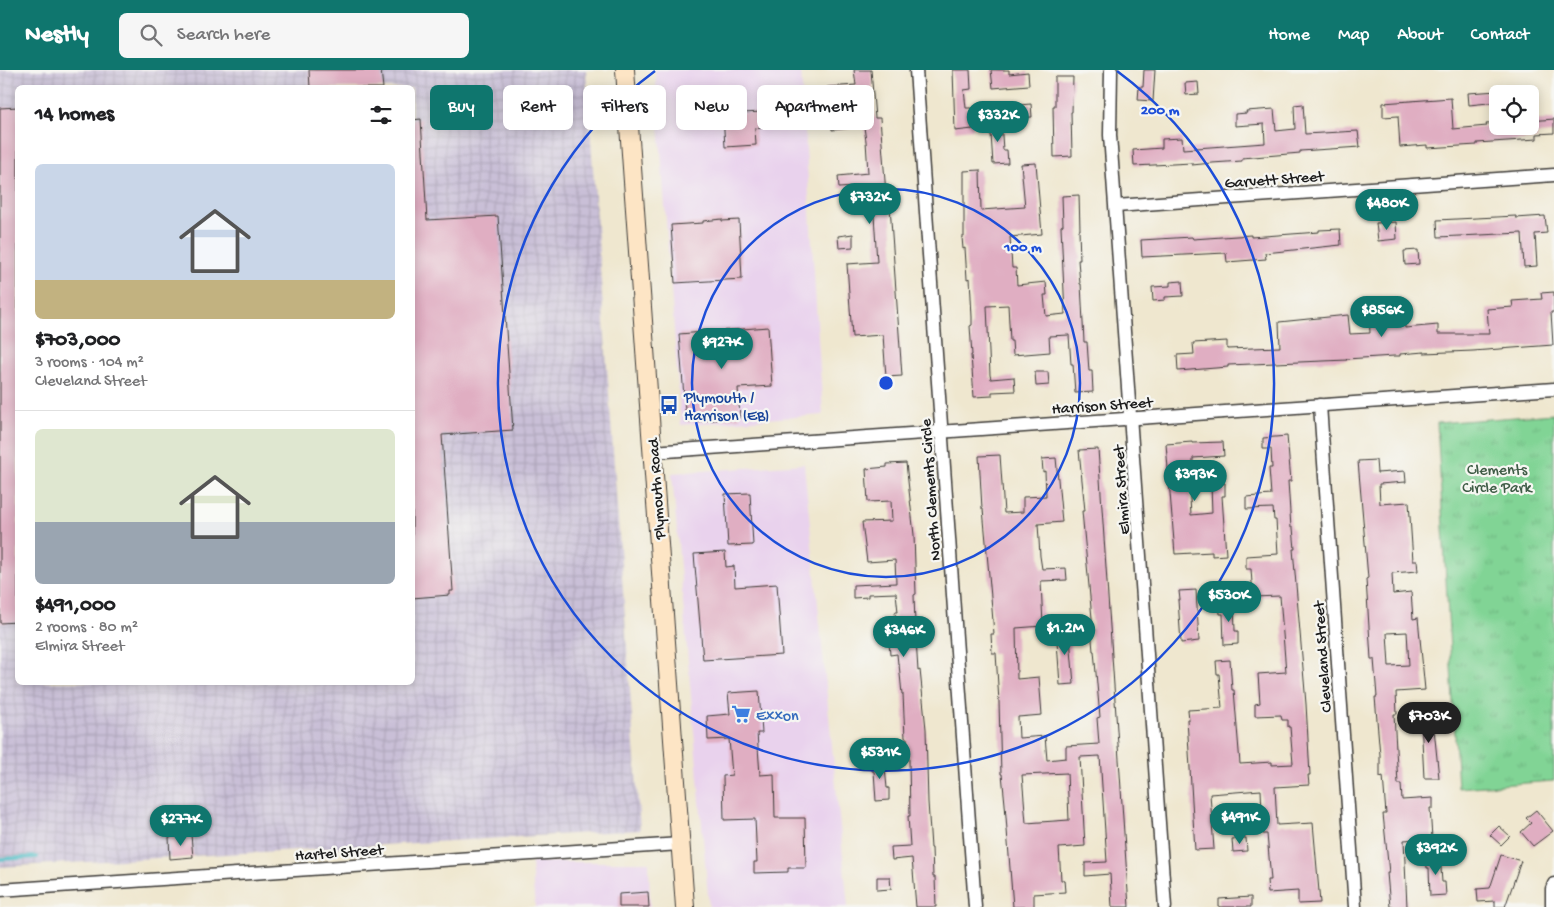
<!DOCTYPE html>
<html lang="en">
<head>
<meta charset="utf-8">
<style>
	:root { --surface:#fff; --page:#f6f6f6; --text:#202124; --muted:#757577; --line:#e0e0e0; --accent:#0f766e }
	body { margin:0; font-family:"Gochi Hand",sans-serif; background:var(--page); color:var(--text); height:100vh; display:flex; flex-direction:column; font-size:19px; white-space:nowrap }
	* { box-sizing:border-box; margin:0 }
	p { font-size:16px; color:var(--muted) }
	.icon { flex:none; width:28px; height:28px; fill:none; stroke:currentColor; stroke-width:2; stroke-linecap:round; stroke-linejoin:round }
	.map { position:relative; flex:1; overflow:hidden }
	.drawer { position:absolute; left:15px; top:15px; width:400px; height:600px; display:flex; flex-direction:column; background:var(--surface); border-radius:8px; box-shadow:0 2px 12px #0003 }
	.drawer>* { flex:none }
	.hud { position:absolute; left:430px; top:15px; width:475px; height:45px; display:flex; gap:10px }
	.tools { position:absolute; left:1489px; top:15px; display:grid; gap:10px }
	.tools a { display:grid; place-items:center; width:50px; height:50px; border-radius:8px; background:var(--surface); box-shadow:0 2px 12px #0003; font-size:25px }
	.price { position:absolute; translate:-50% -42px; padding:0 11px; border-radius:18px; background:var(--accent); color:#fff; font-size:16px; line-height:32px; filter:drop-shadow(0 1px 2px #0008) }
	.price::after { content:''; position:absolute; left:50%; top:30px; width:15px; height:11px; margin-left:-8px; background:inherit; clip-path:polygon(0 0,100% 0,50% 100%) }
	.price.selected { background:#222; color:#fff }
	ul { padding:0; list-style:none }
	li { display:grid; align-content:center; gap:10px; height:265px; padding:0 20px }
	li+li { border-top:1px solid var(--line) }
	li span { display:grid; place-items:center; height:155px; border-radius:8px; color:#555 }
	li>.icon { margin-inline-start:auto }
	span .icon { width:90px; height:90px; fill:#fffc; stroke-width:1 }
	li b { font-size:21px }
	h2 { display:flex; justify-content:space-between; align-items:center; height:60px; padding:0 20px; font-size:21px }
	.chip { padding:0 18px; border-radius:8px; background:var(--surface); box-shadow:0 2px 12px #0003; font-size:18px; line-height:45px }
	.chip.selected { background:var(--accent); color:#fff }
	header { display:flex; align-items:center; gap:30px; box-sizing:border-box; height:70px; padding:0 25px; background:var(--accent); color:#fff }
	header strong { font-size:24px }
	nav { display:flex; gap:28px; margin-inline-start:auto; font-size:18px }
	.search { width:350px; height:45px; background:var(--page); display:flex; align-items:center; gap:12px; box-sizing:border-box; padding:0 18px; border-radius:8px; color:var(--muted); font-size:19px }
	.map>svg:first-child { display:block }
</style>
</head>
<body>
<header>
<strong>Nestly</strong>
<div class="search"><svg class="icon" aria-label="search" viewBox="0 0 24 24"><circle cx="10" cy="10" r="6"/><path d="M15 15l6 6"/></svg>Search here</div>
<nav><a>Home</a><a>Map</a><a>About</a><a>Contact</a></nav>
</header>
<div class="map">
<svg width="1554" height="837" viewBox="0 0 1554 837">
	<defs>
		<pattern id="industrial-grid" width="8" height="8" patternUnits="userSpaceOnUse" patternTransform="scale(1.25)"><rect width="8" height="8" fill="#c9bfd7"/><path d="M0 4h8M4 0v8" fill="none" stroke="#aca4b8"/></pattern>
		<pattern id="grass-tufts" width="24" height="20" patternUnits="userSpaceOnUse" patternTransform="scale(1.25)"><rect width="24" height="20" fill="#81d495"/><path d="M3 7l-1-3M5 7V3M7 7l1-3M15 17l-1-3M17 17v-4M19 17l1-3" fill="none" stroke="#6fb580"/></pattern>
	</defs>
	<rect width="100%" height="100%" fill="#f6f6f2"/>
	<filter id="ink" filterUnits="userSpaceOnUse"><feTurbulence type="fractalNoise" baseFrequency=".02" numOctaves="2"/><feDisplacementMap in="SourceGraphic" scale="10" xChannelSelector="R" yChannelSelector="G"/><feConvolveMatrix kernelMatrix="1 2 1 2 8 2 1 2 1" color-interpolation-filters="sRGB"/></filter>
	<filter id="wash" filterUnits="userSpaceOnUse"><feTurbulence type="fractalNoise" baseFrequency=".0096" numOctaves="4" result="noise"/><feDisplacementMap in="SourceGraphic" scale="20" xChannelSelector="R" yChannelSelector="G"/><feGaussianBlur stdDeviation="1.12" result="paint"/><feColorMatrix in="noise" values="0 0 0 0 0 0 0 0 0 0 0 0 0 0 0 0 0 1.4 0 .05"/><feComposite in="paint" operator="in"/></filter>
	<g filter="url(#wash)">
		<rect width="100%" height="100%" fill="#efe7cf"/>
		<!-- built -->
		<g fill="#e9d2ed">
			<path d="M655,0H801L823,345L681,355Z"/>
			<path d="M804,394L848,837H709L672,403Z"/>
			<path d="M531,792H649L650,837H535Z"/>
		</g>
		<!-- industrial -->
		<path fill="url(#industrial-grid)" fill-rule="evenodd" d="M0,0H586L640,760L0,797ZM18,18H412V612H18Z"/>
		<!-- grass -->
		<path fill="url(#grass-tufts)" stroke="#4e7858" d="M1554,344V711L1458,718L1437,353Z"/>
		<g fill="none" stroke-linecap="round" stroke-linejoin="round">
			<!-- stream -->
			<path stroke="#4ebcc5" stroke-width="4" d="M0,789L37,787"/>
		</g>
		<g id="blocks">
			<!-- building -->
			<g fill="#e0aec2" fill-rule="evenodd">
				<path d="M309,0H381L383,18H310Z"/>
				<path d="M854,0H871L875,48H880L887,136H890L902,306L886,307L883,265L852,267L847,194L877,192L873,130H870L869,116L839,118L838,106L868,103L866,71L864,57L832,60L830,30H828L827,17L856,15Z"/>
				<path d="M953,0H970L971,19L964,20L966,38H971L973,59L955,61Z"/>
				<path d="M991,0H1009V4L1028,2L1029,15L993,18Z"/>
				<path d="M1144,0H1155L1153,31L1138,30L1139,17H1143Z"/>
				<path d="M1055,7H1073L1072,42H1071L1072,86L1054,87L1053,36H1055Z"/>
				<path d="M1198,12L1199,24L1186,25L1185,13Z"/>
				<path d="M1498,21V32L1469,35L1468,23Z"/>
				<path d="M1451,28L1453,59L1487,56L1486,54L1498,53V56H1530V51L1554,49V63L1537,64V69L1477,73V75L1427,78V75L1400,77L1398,46L1383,47V33Z"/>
				<path d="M1031,34L1032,47L995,49L994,37Z"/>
				<path d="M1303,34L1305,64L1358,61L1360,77L1300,81V83L1242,88V91L1212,93L1192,95V93L1134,96L1133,80L1162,78V69L1182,68L1183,79L1265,73L1264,54L1235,56V44L1247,43L1246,41L1274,39L1276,61L1295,59L1294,35Z"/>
				<path d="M18,37V552L0,553V38Z"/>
				<path d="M762,42V57L755,58L756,75L725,77L723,44Z"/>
				<path d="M421,49L427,150L498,146L513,360L442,365L453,521H450V525L412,528V50Z"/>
				<path d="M1001,51L1003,80H1007L1008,93L993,94L991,64H989L988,52Z"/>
				<path d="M1036,93L1042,164L1010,167L1012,198H1016L1017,215L1046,212L1047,225H1044L1046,246L1065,244L1061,156L1063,155L1062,126L1079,125L1080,160H1079L1080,190H1078L1080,214H1081L1084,272H1087L1089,301H1092L1093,322L1075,323L1073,294H1071L1069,265L1049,266L1050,282L1013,285L1012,271H1010L1008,235L987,236L990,305L991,309L1014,307L1015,321L992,322V326L974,327L971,285H972L970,256L972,255V247L970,208L967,209L965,178L963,179L962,167H964V101L980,100L981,140L1025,137L1021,94Z"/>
				<path d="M1516,146V148L1545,146L1547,163L1535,164L1537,196L1524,197L1522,163L1438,167L1437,150Z"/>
				<path d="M722,149V151L739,150L742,209L675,213L671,155L703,153V151Z"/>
				<path d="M1396,152L1397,169L1378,171L1376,153Z"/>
				<path d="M1340,159L1341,175L1265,183L1266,189L1227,192L1226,183L1142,187L1141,170L1192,167L1193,169L1251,165V167L1319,162V160Z"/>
				<path d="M853,164V177L839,178L838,166Z"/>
				<path d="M1418,180L1419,194L1405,195L1404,181Z"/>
				<path d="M1182,211L1183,226L1165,227V230L1153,231L1152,217L1170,216V212Z"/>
				<path d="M1554,222V242H1551L1553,275L1473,281L1424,283V282L1400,284V286H1394L1346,289L1347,290L1228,295V297L1178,301L1177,285L1194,284L1193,273L1227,271V279L1280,277L1279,252L1348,245L1350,264L1370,263L1369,244L1403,241L1405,258L1438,255V264H1489L1487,239L1513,237L1512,231L1542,229L1541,223Z"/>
				<path d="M768,257L772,316L738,318L740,348L686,352L679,264Z"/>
				<path d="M1035,302H1048L1049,315L1036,316Z"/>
				<path d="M1287,366L1291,411H1288L1291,458H1293L1295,479H1293L1306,634L1310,705H1308L1309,715L1275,717L1277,755L1313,753L1320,833L1298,834V821L1268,823L1267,810H1271L1267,764H1263L1261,720L1210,724L1214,779L1195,780L1187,649H1189L1188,640L1222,638L1219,604H1217L1216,591L1230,590L1232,620H1234L1240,694L1272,692V695L1293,694L1290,657H1288V650H1282L1281,645L1255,646V634L1260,633L1258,604L1286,602L1280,526L1253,527L1251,499H1246V486L1278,484L1276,450H1274L1273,438L1246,439V427L1271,425L1269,398H1272L1271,379H1263V368Z"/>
				<path d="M1192,372V373L1223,372L1224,386L1193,388V395H1188L1191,445L1212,443L1211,414L1225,413V426H1222L1226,485L1212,486V482L1175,484L1166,374Z"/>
				<path d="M1098,379L1129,837H1112L1110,804L1085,806V793L1107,792L1100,686L1080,687L1085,776L1059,778L1061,810H1064L1065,822L1034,824V837H1013L1005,734L1002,704H1001L999,632L996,583H992L991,564H994L991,527L983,439H982L979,386L1000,385L1004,443L1023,442V427L1046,426L1045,401L1043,402L1042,389L1056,388L1062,452L1038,454L1040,486L1042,499L1066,498L1067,510L1041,511L1043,556L1016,558L1017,609L1039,607L1042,645L1018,647L1019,668L1045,666L1047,690L1066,688V676L1099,674L1097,648L1100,647L1094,581H1093L1091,559H1093L1082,441H1085L1079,380ZM1067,703L1069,750L1026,753L1022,705Z"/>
				<path d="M1376,390L1377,403L1405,401L1406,412L1379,414L1380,434L1409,432L1413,491H1417L1418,501L1392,503L1393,524L1411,522L1413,549L1418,548L1425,620L1396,622L1397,644H1394L1398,714H1401L1402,730L1433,728V738H1430L1432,768L1404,770L1407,837H1390L1387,803H1389L1383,744H1386L1383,706L1380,707V685L1375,627H1377L1374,589H1371L1366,509L1368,508L1358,391ZM1407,562L1409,595L1389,596L1387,563Z"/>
				<path d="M906,393L914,465L916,524L914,525L915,554L918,601L920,600L926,659L928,732L931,778H932L933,807H935L936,837H916L912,788L892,790L891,777L910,776L908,746H910L909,690L907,668H905L903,624H902L899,594H898L897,584L890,585L889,572H898L895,542H898L896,523L868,524V527L853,528V515L896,513L895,490L867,492L862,452L892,451L891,431L868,432L866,399L887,397V394Z"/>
				<path d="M750,423L753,475L728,476L725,424Z"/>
				<path d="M725,482L726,497L734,496L735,517L777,514L782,585L703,590L694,484Z"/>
				<path d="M1196,520L1199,571L1181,573L1178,530H1180L1179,521Z"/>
				<path d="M1234,531L1235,561H1238V574L1224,575L1223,544H1220L1219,532Z"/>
				<path d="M1056,557H1069L1074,614L1060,615Z"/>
				<path d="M759,621L762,663H757L760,705L774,704L775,748H805L806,798H788V802L754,803V792H757L755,749L724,750L723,706L732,705L729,669L708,670L707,646L730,644L728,623Z"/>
				<path d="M1432,639L1439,708H1424L1421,650H1418L1417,640Z"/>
				<path d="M884,688L887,718H889V730L876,731L874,701H872L871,689Z"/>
				<path d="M1536,740L1553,761L1533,776L1521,762L1531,753L1526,748Z"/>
				<path d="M1499,756L1510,766L1501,775L1490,765Z"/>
				<path d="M191,765L193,787L170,789L169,767Z"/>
				<path d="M1246,768L1247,781L1233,782L1232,769Z"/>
				<path d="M1440,785L1442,812H1445L1446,825L1430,826L1429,798H1427L1426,786Z"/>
				<path d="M1501,785L1521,791L1505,837H1495V831L1478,832L1477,819L1490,818Z"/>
				<path d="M877,807H890L891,819L877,820Z"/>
				<path d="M648,822L649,837H619V824Z"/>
				<path d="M1251,827V837H1219V829Z"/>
			</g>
		</g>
	</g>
	<g filter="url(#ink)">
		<use href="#blocks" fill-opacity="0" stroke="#3c3a37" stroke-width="1"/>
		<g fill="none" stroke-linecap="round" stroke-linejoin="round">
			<!-- street casing -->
			<g stroke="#3c3a37" stroke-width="15">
				<g id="street">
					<path d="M916,0L975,837"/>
					<path d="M1111,0L1110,65L1165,837"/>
					<path d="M1116,136L1554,105"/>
					<path d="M1320,335L1355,837"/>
					<path d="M652,382L1554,319"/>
					<path d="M0,820L680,774"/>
					<path d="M1552,837V819L1554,814"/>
				</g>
			</g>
			<!-- secondary casing -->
			<g stroke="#3c3a37" stroke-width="20">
				<path id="secondary" d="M625,0L685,837"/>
			</g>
			<!-- street -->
			<use href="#street" stroke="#fff" stroke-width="12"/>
			<!-- secondary -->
			<use href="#secondary" stroke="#fde5c5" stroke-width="18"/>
		</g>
	</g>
	<!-- distance rings -->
	<g fill="none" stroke="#1d4ed8" stroke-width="2.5">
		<circle cx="886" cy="313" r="194"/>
		<path d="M1117 1A388 388 0 1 1 655 1"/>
	</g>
	<!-- icons -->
	<defs>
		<g id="bus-bare" transform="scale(1.5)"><path d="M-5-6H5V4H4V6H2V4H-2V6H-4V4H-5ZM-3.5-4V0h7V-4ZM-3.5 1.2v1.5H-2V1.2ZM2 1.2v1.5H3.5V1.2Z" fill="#1a4fb4" stroke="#f6f6f2" stroke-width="2.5" paint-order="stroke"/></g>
		<g id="supermarket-bare" transform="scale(1.5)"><path d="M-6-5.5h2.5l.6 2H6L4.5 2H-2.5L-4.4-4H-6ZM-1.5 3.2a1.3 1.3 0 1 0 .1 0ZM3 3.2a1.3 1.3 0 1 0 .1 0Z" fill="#3f7fe0" stroke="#f6f6f2" stroke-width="2.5" paint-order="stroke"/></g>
	</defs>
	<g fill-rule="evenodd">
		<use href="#bus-bare" x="669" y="335"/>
		<use href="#supermarket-bare" x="741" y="644"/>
	</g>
	<g text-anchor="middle" stroke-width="4.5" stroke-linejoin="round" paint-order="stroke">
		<!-- street labels -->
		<g font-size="16" fill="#1c1c1c" stroke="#f6f6f2">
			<text transform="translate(1274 108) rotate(-4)" y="6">Garvett Street</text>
			<text transform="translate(1102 334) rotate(-4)" y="6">Harrison Street</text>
			<text transform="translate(655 419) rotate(-94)" y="6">Plymouth Road</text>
			<text transform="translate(929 420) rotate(-94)" y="6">North Clements Circle</text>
			<text transform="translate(1120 420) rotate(-94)" y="6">Elmira Street</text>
			<text transform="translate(1321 587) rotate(-94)" y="6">Cleveland Street</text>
			<text transform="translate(339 781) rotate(-4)" y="6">Hartel Street</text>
		</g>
		<!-- transit labels -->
		<g font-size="16" fill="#164399" stroke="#f6f6f2" text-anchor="start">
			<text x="684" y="332">Plymouth /<tspan x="684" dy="18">Harrison (EB)</tspan></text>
		</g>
		<!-- park labels -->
		<g font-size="16" fill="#3f5c46" stroke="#f6f6f2">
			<text x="1497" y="404">Clements<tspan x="1497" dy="18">Circle Park</tspan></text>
		</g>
		<!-- shop labels -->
		<g font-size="16" fill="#366cbe" stroke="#f6f6f2" text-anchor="start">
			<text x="756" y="650">Exxon</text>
		</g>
	</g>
	<circle cx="886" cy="313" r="8" fill="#1d4ed8" stroke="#f6f6f2" stroke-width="2.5"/>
	<g font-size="15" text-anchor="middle" font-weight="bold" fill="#1d4ed8" stroke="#f6f6f2" stroke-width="4.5" stroke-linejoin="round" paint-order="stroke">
		<text x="1160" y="44">200 m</text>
		<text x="1023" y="181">100 m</text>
	</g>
</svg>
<div class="tools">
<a><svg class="icon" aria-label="locate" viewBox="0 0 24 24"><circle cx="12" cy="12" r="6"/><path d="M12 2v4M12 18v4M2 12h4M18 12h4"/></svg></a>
</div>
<b class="price" style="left:998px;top:73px">$332K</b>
<b class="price" style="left:870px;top:155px">$732K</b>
<b class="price" style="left:1387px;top:161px">$480K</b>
<b class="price" style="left:1382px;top:268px">$856K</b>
<b class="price" style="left:722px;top:300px">$927K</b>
<b class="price" style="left:1195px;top:432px">$393K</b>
<b class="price" style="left:1229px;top:553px">$530K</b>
<b class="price" style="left:1065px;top:586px">$1.2M</b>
<b class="price" style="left:904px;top:588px">$346K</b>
<b class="price selected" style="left:1429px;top:674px">$703K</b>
<b class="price" style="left:880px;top:710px">$531K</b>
<b class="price" style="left:1240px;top:775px">$491K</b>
<b class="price" style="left:181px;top:777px">$277K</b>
<b class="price" style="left:1436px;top:806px">$392K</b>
<div class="hud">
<a class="chip selected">Buy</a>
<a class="chip">Rent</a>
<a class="chip">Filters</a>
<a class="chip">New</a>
<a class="chip">Apartment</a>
</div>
<section class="drawer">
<h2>14 homes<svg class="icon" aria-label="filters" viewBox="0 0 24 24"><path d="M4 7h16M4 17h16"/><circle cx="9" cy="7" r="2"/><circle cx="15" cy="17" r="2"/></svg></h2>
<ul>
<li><span style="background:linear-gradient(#c9d6e8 75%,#c2b280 0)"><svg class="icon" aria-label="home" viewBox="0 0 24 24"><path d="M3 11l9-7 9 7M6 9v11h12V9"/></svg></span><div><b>$703,000</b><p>3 rooms · 104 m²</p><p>Cleveland Street</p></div></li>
<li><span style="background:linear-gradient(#dfe7d0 60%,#9aa5b1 0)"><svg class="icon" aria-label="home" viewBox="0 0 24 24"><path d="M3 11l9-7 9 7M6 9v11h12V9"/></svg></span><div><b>$491,000</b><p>2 rooms · 80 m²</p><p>Elmira Street</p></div></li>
</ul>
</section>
</div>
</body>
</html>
